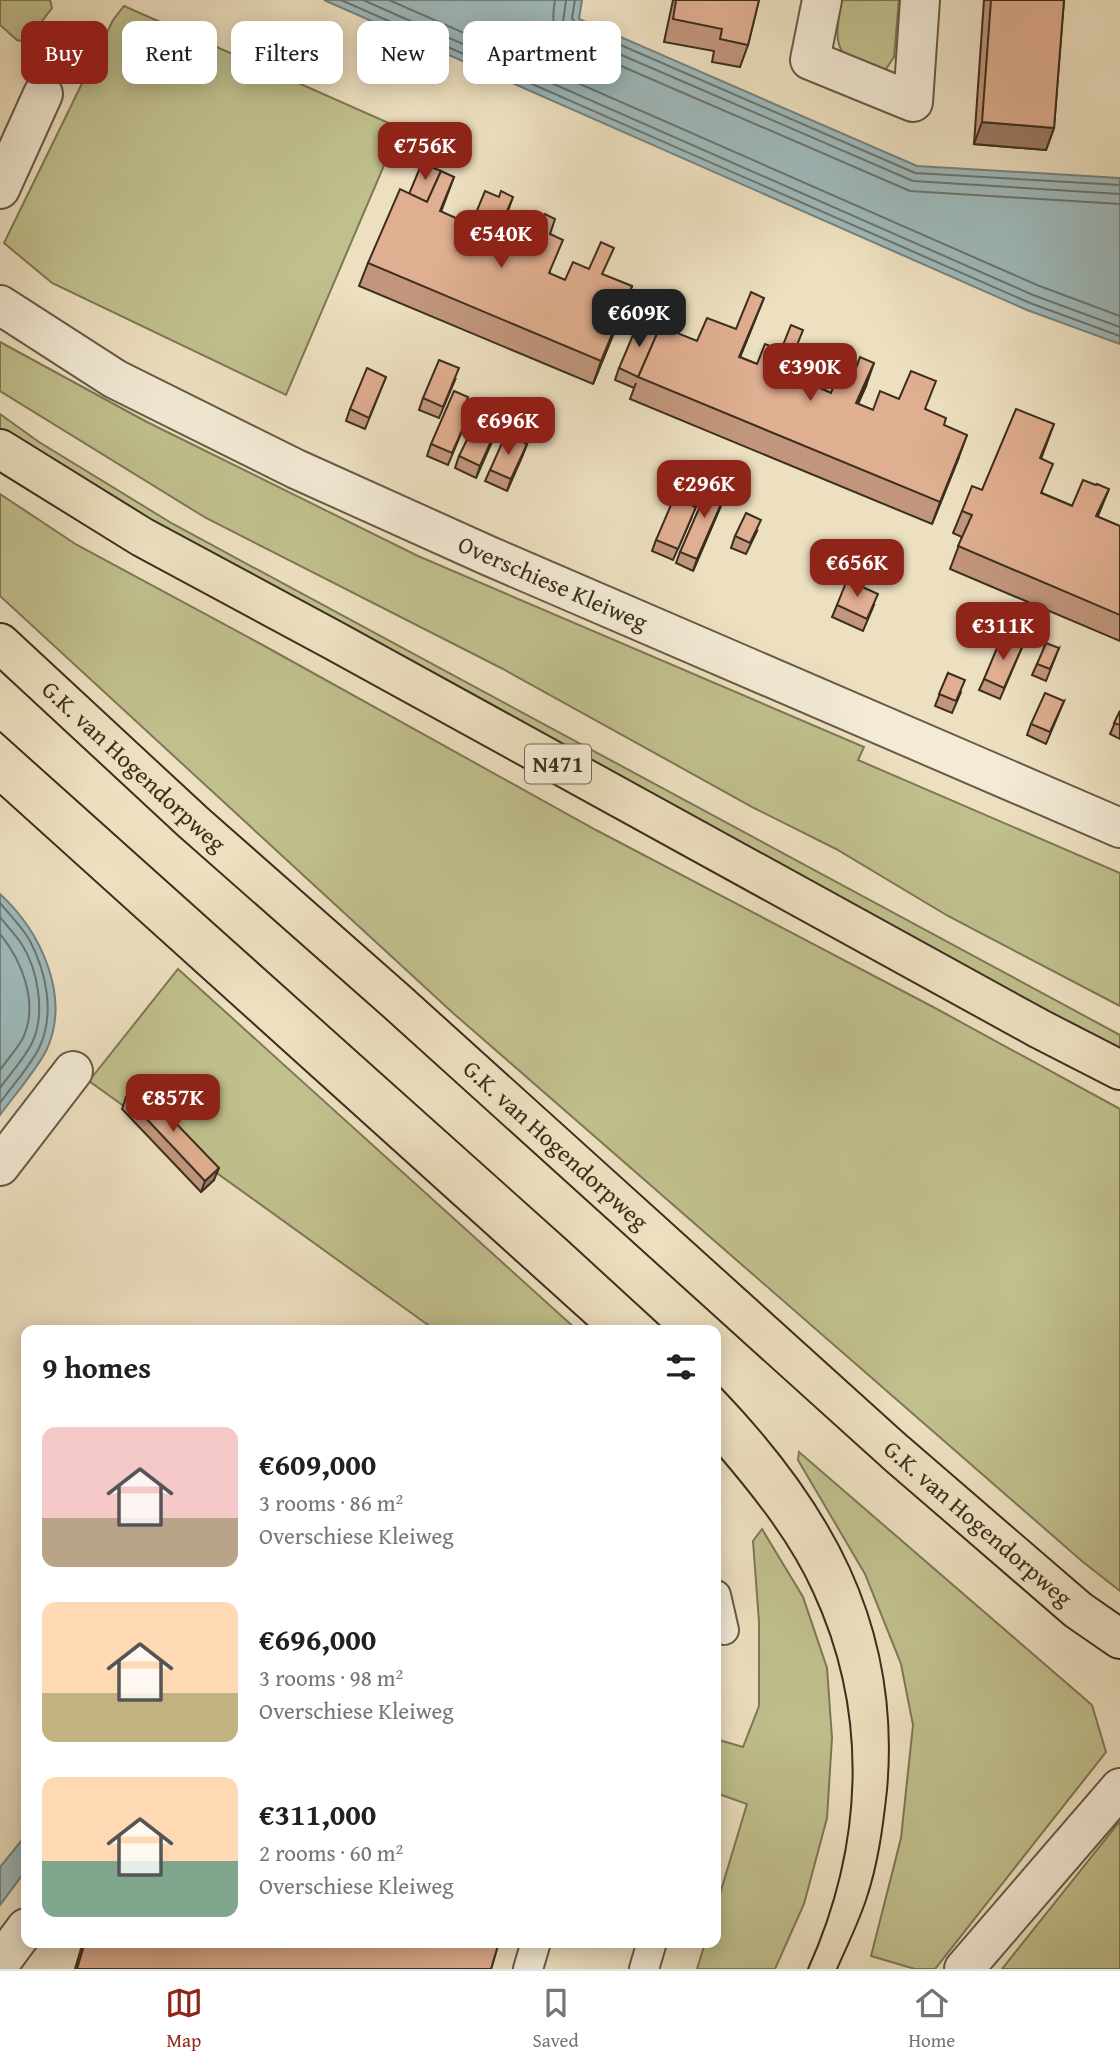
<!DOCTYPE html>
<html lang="en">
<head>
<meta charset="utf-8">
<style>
	:root { --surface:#fff; --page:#f2f2f2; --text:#202124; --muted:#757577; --line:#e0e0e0; --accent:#8f2418 }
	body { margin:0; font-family:"Gentium Book Plus",serif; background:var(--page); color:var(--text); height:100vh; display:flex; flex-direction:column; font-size:26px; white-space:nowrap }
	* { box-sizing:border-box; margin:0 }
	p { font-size:23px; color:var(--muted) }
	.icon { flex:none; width:38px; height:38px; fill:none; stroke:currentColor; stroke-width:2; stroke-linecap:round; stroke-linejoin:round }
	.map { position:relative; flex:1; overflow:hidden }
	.side { position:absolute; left:21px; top:1325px; width:700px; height:623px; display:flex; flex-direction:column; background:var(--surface); border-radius:14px; box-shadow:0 4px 18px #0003 }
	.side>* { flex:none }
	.top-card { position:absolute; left:21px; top:21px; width:700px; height:63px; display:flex; gap:14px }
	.price { position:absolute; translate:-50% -60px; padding:0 16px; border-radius:14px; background:var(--accent); color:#fff; font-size:23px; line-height:46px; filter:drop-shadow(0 2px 4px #0008) }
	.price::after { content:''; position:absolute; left:50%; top:42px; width:21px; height:16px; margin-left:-10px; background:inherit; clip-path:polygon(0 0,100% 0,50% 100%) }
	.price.selected { background:#222; color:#fff }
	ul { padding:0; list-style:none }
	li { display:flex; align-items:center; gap:21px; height:175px; padding:0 21px }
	li span { display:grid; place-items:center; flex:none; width:196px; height:140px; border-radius:14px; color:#555 }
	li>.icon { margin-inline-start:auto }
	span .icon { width:84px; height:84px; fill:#fffc; stroke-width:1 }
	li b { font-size:30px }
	h2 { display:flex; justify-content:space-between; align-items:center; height:84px; padding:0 21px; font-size:30px }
	.chip { padding:0 24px; border-radius:14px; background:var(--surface); box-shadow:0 4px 18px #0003; font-size:24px; line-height:63px }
	.chip.selected { background:var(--accent); color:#fff }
	.tab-bar { display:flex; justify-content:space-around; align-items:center; height:98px; border-top:2px solid var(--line); background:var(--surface); font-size:19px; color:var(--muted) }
	.tab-bar a { display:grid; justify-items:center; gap:4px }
	.tab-bar .selected { color:var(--accent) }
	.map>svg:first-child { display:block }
</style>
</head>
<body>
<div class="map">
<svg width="1120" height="1969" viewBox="0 0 1120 1969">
	<rect width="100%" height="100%" fill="#ede0c0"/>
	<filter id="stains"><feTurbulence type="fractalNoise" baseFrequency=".00286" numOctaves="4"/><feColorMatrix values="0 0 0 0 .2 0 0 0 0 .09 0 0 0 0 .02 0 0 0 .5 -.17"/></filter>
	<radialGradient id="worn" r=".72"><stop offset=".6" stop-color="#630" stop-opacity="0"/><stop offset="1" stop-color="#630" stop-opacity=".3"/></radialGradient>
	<!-- green -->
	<g fill="#c0c08d" stroke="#7e7756" stroke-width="2">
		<path d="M0,0H50L52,8L26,42L17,40L0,25Z"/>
		<path d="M841,0H899L894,57L886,69C875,70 869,69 859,65C829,52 838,26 841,0Z"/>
		<path d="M124,6L400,128L286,395L52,283L4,243L113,20Z"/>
		<path d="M0,342L147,422L418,556L864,747L858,760L1120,873V1006L948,916L836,849L754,808L503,669L206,518L0,391Z"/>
		<path d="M0,414L39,442L173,524L1120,1035V1055L348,636L0,435Z"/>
		<path d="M0,494L77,545L259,643L596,830L935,1008L1120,1109V1591L1083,1562L453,1013L0,596Z"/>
		<path d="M178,969L577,1330H435L89,1081Z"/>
		<path d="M799,1452L1092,1705L1106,1752L935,1969H915L871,1956L901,1838L913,1725L901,1664L865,1574L798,1460Z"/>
		<path d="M762,1529L803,1597L827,1668L832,1738L827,1818L804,1904L775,1969H697L705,1943L716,1942V1907L747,1804L716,1793V1739L743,1747L759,1706V1622L753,1541Z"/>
		<path d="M1120,1821V1969H1002Z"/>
	</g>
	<!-- water -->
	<g fill="#9ebabc" stroke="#77827d" stroke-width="2">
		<path d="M324,0H582L579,19L917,166L1120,178V344L1027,310Z"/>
		<path d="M0,894C40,931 71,995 47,1049C38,1068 13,1097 0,1115Z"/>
		<path d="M26,1835V1870L0,1905V1867Z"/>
	</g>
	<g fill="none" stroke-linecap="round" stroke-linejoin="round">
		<!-- shore -->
		<g stroke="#6d746e" stroke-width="2">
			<path d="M341,0L1030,303L1120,336"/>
			<path d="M363,0L1033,295L1120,327"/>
			<path d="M389,0L1037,285L1120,316"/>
			<path d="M555,0C552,18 551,32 568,43L910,191L1120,204"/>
			<path d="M566,0L563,22L573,34L913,181L1120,194"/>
			<path d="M575,0L572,18L577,26L915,173L1120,185"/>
			<path d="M0,903C10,915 23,928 30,941C46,972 55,1012 40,1046C32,1064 12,1086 0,1103"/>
			<path d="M0,917C7,926 15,934 21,943C38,969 46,1014 32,1043C24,1059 10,1074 0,1088"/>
			<path d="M0,934C22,961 39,1003 23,1038C17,1049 7,1060 0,1070"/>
		</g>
		<!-- service casing -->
		<g stroke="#685a47" stroke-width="32">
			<g id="service">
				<path d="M716,1595L724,1630"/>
				<path d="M528,1969L536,1942"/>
				<path d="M644,1969L652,1942"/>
			</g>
		</g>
		<!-- minor casing -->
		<g stroke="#685a47" stroke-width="42">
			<g id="minor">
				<path d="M822,0L810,60L913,102L920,0"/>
				<path d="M0,189L43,94"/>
				<path id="s1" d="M0,305L115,379L296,469L489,556L1120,828"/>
				<path d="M0,1166L73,1071"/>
				<path d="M0,1963L26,1928"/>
			</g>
		</g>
		<!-- tertiary casing -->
		<g stroke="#685a47" stroke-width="42">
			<path id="tertiary" d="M964,1969L1120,1788"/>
		</g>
		<!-- primary casing -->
		<g stroke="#3c2e1f" stroke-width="42">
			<g id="primary">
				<path d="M0,449L142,537L335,641L1038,1028L1120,1070"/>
				<path id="s2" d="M0,643L193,822L396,1001L895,1452L1078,1610L1120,1639"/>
			</g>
		</g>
		<!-- service -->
		<use href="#service" stroke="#f3ebd6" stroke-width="28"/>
		<!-- minor -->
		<use href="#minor" stroke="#f3ebd6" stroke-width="38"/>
		<!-- tertiary -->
		<use href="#tertiary" stroke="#f3ebd6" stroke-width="38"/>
		<!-- primary -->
		<use href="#primary" stroke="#ede0c0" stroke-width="38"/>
		<!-- tram -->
		<g stroke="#3c2e1f" stroke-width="2">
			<path d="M0,732L568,1241L665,1330"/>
			<path d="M0,795L593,1330"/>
			<path d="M716,1383C829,1499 902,1623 887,1790C883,1827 878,1865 866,1900C858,1924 847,1946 837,1969"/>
			<path d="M716,1452C752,1494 790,1541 813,1592C870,1715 863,1847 808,1969"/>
		</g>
	</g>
	<!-- wall -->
	<g fill="#c1967c" stroke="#3c2e1f" stroke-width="2">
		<path d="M673,0H759L748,45L740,67L712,62L714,51L664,42Z"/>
		<path d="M984,0H1064L1054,128L1046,150L974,144Z"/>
		<path d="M441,172L454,177L441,212L471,225L505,219L500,232L531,246L550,234V274L565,280L604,275L632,286L593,384L359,286L368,263L409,194Z"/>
		<path d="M755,320L740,357L757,364L793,356L816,386L831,393L866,386L858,404L873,410L926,409L944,425L959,457L932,524L630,399L636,383L634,388L615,380L619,368L659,329L697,341L736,329Z"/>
		<path d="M386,377L365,429L346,421L350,409Z"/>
		<path d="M455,380L439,418L419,410L423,398Z"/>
		<path d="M464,409L470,412L448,465L427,456L431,444Z"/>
		<path d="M1054,424L1041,459L1042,493L1120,526V641L950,569L962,537L953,533L962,511L982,490Z"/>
		<path d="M496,430L476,478L455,468L459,456Z"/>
		<path d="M527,444L507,491L485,481L490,470Z"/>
		<path d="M728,488L693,571L676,563L680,552Z"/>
		<path d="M691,519L673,560L652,551L656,540Z"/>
		<path d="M757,531L746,554L731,548L735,536Z"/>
		<path d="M837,605H874L863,631L832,617Z"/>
		<path d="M1023,645L1000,699L979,690L984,679Z"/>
		<path d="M1059,648L1046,681L1032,675L1037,664Z"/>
		<path d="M948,673L961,692L952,713L935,706Z"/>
		<path d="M1064,701L1046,744L1027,735L1031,724Z"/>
		<path d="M1120,711V739L1110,734Z"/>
		<path d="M126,1097L214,1180L201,1192L122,1109Z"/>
		<path d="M83,1942H499L491,1969H75Z"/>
	</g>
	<!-- shaded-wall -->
	<g fill="#9d7a65" stroke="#3c2e1f" stroke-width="2">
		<path d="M982,122L1054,128L1046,150L974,144Z"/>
		<path d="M513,197L505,219L490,254L498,232Z"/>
		<path d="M632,286L624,309L593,384L601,361Z"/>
		<path d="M764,298L755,320L731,379L739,357Z"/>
		<path d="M874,363L866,386L848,425L856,403Z"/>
		<path d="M496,430L492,442L476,478L480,466Z"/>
		<path d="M967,435L959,457L932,524L940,502Z"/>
		<path d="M527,444L523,455L507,491L511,479Z"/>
		<path d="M728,488L724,499L693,571L697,559Z"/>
		<path d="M1109,489L1100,511L1088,539L1096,516Z"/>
		<path d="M219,1168L214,1180L201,1192L205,1181Z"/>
	</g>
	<!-- building -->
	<g fill="#e0ae90" stroke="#3c2e1f" stroke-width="2">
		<path d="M676,0H759L748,45L720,39L722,29L673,19Z"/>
		<path d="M991,0H1064L1054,128L982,122Z"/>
		<path d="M422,163L441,171L427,202L409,194Z"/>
		<path d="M441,171L454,177L440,211L471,225L485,191L499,197L501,191L513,197L498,232L531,246L545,214L555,219L550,234L563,240L549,273L565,280L573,262L589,269L601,242L614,248L602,274L632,286L601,361L368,263L400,189L427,202Z"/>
		<path d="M751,292L764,298L739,357L757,364L765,344L781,350L791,325L803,330L793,355L823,367L815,386L831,393L838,374L852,379L860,357L874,363L856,403L873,410L880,391L899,399L911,371L936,381L925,409L946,418L944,425L967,435L940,502L638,377L660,326L697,341L707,318L736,329Z"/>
		<path d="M639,321L659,329L638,377L619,368Z"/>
		<path d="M439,360L459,368L443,407L423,398Z"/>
		<path d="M367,368L386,377L369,418L350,409Z"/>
		<path d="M454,391L468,397L464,409L470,412L452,453L431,444Z"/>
		<path d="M1016,409L1054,424L1040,458L1053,464L1041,493L1072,506L1083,480L1096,485L1097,484L1109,489L1096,516L1120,526V615L958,546L972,515L962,511L972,486L982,490Z"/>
		<path d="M476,421L496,430L480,466L459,456Z"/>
		<path d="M506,434L527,444L511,479L490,470Z"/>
		<path d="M711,481L728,488L697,559L680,552Z"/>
		<path d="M674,498L696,507L678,549L656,540Z"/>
		<path d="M746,513L761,520L750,543L735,536Z"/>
		<path d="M847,580L878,594L867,619L837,605Z"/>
		<path d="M1002,636L1023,645L1004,688L984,679Z"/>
		<path d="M1046,643L1059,648L1050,669L1037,664Z"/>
		<path d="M948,673L965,680L956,701L939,694Z"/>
		<path d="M1045,693L1064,701L1050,732L1031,724Z"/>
		<path d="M1120,711V725L1114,723Z"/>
		<path d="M140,1086L219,1168L205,1181L126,1097Z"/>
		<path d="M85,1942H499L491,1969H77Z"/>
	</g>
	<g text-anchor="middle" stroke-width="5" stroke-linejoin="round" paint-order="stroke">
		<!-- shield labels -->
		<rect fill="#f3ebd6" stroke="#736756" stroke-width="2" x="525" y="744.5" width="66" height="39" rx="5"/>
		<g font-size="23" font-weight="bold" fill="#3c2e1f">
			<text x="558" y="772">N471</text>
		</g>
		<!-- street labels -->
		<g font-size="24" fill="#3c2e1f" stroke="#f3ebd6">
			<text dy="8" stroke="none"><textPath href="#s1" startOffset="620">Overschiese Kleiweg</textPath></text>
			<text dy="8" stroke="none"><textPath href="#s2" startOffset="182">G.K. van Hogendorpweg</textPath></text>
			<text dy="8" stroke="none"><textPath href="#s2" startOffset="749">G.K. van Hogendorpweg</textPath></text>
			<text dy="8" stroke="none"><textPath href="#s2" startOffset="1316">G.K. van Hogendorpweg</textPath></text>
		</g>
	</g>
	<rect width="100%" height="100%" filter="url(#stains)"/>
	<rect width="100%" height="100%" fill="url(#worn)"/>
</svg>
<b class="price" style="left:425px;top:182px">€756K</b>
<b class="price" style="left:501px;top:270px">€540K</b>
<b class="price selected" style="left:639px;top:349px">€609K</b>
<b class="price" style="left:810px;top:403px">€390K</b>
<b class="price" style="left:508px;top:457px">€696K</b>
<b class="price" style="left:704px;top:520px">€296K</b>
<b class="price" style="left:857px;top:599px">€656K</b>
<b class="price" style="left:1003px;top:662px">€311K</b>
<b class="price" style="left:173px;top:1134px">€857K</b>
<div class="top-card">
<a class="chip selected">Buy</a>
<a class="chip">Rent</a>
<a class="chip">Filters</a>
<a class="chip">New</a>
<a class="chip">Apartment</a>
</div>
<section class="side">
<h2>9 homes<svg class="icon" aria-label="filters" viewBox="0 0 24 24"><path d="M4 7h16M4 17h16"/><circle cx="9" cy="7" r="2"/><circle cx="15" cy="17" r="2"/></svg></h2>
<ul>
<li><span style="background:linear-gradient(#f6c9c9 65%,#b9a48a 0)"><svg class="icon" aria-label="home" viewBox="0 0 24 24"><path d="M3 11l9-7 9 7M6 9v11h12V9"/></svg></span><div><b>€609,000</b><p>3 rooms · 86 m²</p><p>Overschiese Kleiweg</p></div></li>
<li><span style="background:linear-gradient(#ffd9b3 65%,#c2b280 0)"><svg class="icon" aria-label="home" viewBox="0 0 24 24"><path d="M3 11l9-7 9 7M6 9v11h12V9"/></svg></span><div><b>€696,000</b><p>3 rooms · 98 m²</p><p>Overschiese Kleiweg</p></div></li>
<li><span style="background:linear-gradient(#ffd9b3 60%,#7fa58c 0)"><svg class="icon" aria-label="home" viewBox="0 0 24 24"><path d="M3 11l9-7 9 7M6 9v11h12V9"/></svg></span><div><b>€311,000</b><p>2 rooms · 60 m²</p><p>Overschiese Kleiweg</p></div></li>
</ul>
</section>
</div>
<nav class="tab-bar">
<a class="selected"><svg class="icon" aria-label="map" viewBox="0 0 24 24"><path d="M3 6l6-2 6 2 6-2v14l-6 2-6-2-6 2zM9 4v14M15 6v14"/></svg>Map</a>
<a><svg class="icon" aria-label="saved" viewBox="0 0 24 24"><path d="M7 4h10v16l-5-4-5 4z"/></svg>Saved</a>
<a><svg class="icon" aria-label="home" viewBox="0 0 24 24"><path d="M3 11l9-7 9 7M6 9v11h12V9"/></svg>Home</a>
</nav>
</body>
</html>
